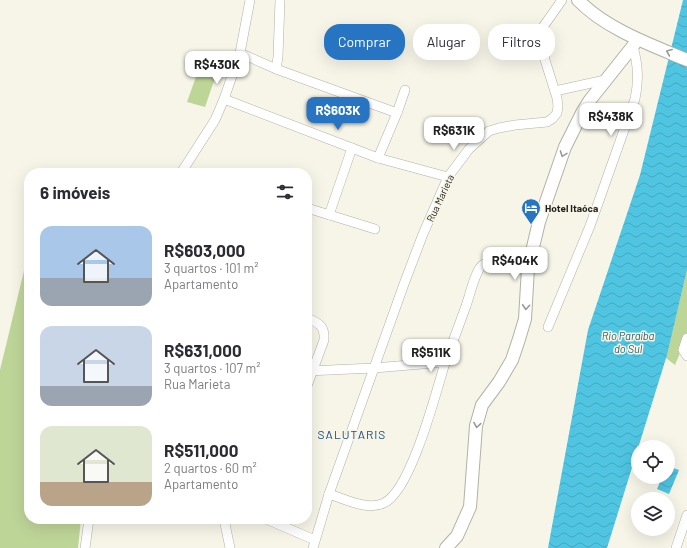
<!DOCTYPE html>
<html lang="pt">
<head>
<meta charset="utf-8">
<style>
	:root { --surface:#fff; --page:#f2f2f3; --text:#2b2b33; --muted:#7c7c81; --accent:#2774c3 }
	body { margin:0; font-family:Barlow,sans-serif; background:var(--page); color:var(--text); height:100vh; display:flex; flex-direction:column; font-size:15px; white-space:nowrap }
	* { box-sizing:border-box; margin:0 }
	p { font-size:13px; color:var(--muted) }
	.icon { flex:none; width:22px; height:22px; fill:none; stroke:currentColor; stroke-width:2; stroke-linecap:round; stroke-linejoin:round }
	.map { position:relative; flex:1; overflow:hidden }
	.drawer { position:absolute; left:24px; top:168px; width:288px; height:356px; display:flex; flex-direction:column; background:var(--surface); border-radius:16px; box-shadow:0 4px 16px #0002 }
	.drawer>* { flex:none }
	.hud { position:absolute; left:324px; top:24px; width:303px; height:36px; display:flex; gap:8px }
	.tools { position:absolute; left:631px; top:440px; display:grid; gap:8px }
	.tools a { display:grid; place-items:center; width:44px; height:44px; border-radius:50%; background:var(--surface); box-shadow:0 4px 16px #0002; font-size:20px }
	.price { position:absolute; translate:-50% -34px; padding:0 9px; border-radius:8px; background:#fff; color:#222; font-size:13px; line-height:26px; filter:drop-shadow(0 1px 2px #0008) }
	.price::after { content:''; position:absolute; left:50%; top:24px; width:12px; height:9px; margin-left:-6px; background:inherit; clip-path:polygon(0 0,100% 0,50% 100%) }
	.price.active { background:var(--accent); color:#fff }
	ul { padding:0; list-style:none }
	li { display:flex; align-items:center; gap:12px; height:100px; padding:0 16px }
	li span { display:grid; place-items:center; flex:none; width:112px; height:80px; border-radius:12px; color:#555 }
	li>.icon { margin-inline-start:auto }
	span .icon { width:48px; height:48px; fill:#fffc; stroke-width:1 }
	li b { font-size:17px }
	h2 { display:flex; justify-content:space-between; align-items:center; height:48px; padding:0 16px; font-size:17px }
	.pill { padding:0 14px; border-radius:16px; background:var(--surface); box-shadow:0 4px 16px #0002; font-size:14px; line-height:36px }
	.pill.active { background:var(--accent); color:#fff }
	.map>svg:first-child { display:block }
</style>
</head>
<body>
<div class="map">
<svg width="687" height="548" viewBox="0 0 687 548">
	<defs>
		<pattern id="water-waves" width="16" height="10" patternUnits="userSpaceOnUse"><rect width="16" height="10" fill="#4fc5e2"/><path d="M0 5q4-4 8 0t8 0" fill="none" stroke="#45a9c1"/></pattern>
	</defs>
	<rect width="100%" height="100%" fill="#f7f5e8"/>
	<!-- green -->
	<g fill="#bed598">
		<path d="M198,71L216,75L205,107L187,102Z"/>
		<path d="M29,250V519H81L78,548H0V370Z"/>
		<path d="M687,270V336L675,365L666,358Z"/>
	</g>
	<!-- water -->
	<g fill="url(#water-waves)">
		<path d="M683,0H687V270L667,355L607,548H548L588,330L640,175Z"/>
		<path d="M668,466L679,470L669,494L657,489L662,477H668Z"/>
	</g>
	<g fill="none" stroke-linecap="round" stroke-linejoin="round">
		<!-- minor casing -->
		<g stroke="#b3b1a6" stroke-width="10">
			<g id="minor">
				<path d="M240,53L276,69L397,113"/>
				<path d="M276,69L278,57L280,0"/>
				<path d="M555,91L605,80"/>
				<path d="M224,99L378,158L448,177"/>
				<path d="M378,158L397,113L405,90"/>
				<path d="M181,173L215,120L224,99L240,53L250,0"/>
				<path d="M307,208L375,229"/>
				<path d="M329,215L352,148"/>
				<path d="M307,318C319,323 325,326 324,340L307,386"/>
				<path d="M548,327L590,226L635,99C639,80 638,65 633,46"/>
				<path d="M687,338L683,350L687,356"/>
				<path d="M307,371L374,368L446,362"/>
				<path d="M329,494C345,499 367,511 384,503C411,491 436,392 445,363C452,344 459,325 466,306C470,294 473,280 479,269C490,253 513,265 528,268"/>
				<path d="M224,519L230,548"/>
				<path d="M266,519L315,540"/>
				<path d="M85,548L89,519"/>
				<path d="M313,548L329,494L404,284L423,234L448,177L469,149L489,131L499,128L515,125L547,122L553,118L557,113L558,106L557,98L545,60L541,35L543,27L562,0"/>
				<path d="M676,548L687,515"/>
			</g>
		</g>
		<!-- major casing -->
		<g stroke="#b3b1a6" stroke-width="14">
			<g id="major">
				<path d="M578,0C606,29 651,45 687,60"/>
				<path d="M446,548L457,536L470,507L476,426L482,405L499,382L512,360L519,339L525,319L528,268L539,222L565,147L582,113L590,100L633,46L637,40"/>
			</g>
		</g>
		<!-- minor -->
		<use href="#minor" stroke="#fff" stroke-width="9"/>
		<!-- major -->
		<use href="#major" stroke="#fff" stroke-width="12"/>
	</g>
	<!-- one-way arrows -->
	<defs><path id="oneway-chevron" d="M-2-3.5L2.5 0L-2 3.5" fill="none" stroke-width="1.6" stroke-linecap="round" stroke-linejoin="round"/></defs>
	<g stroke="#9b9a98">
		<use href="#oneway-chevron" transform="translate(669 52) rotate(-157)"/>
		<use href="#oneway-chevron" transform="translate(563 154) rotate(110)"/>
		<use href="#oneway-chevron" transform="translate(526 307) rotate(94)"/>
		<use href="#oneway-chevron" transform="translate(477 425) rotate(99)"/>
	</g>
	<!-- icons -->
	<defs>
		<g id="hotel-pin" transform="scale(1)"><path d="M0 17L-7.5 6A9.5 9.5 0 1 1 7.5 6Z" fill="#2774c3" stroke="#f7f5e8"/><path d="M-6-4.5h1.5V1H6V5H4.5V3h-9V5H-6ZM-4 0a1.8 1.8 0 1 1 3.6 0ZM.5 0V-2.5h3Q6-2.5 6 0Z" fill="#fff"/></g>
	</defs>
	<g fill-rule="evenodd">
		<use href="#hotel-pin" x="531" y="208"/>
	</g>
	<g text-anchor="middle" stroke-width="3" stroke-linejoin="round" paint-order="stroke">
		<!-- street labels -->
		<g font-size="10" fill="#201f1b" stroke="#f7f5e8">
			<text transform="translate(440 198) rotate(-65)" y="4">Rua Marieta</text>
		</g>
		<!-- poi labels -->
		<g font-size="10" font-weight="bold" fill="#201f1b" stroke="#f7f5e8" text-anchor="start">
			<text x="545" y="212">Hotel Itaóca</text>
		</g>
		<!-- water labels -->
		<g font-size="11" font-style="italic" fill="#2e606c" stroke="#f7f5e8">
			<text x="628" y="340">Rio Paraíba<tspan x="628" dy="13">do Sul</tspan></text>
		</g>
		<!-- quarter labels -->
		<g font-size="12" letter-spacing="1" fill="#205083" stroke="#f7f5e8">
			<text x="352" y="439">SALUTARIS</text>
		</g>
	</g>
</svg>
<div class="tools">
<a><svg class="icon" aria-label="locate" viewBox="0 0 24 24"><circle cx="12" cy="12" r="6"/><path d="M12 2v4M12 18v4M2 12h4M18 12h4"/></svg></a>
<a><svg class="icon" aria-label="layers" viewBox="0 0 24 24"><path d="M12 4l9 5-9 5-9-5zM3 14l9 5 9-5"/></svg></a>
</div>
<b class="price" style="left:217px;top:85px">R$430K</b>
<b class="price active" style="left:338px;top:131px">R$603K</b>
<b class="price" style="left:611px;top:137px">R$438K</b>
<b class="price" style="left:454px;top:151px">R$631K</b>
<b class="price" style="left:515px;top:281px">R$404K</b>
<b class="price" style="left:431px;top:373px">R$511K</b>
<div class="hud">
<a class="pill active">Comprar</a>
<a class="pill">Alugar</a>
<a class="pill">Filtros</a>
</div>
<section class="drawer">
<h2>6 imóveis<svg class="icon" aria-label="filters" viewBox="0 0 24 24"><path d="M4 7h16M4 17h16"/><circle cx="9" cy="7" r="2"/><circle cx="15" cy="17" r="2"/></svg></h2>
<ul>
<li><span style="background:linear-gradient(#a9c7e8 65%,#9aa5b1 0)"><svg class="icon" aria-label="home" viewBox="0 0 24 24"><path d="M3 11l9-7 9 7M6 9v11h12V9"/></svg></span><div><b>R$603,000</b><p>3 quartos · 101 m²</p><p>Apartamento</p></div></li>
<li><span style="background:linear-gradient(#c9d6e8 75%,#9aa5b1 0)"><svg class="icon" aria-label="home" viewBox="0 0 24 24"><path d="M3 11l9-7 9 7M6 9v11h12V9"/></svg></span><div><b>R$631,000</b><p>3 quartos · 107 m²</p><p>Rua Marieta</p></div></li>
<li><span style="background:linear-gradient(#dfe7d0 70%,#b9a48a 0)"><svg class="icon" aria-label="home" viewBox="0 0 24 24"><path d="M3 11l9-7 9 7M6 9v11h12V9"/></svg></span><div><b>R$511,000</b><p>2 quartos · 60 m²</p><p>Apartamento</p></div></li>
</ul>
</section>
</div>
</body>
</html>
